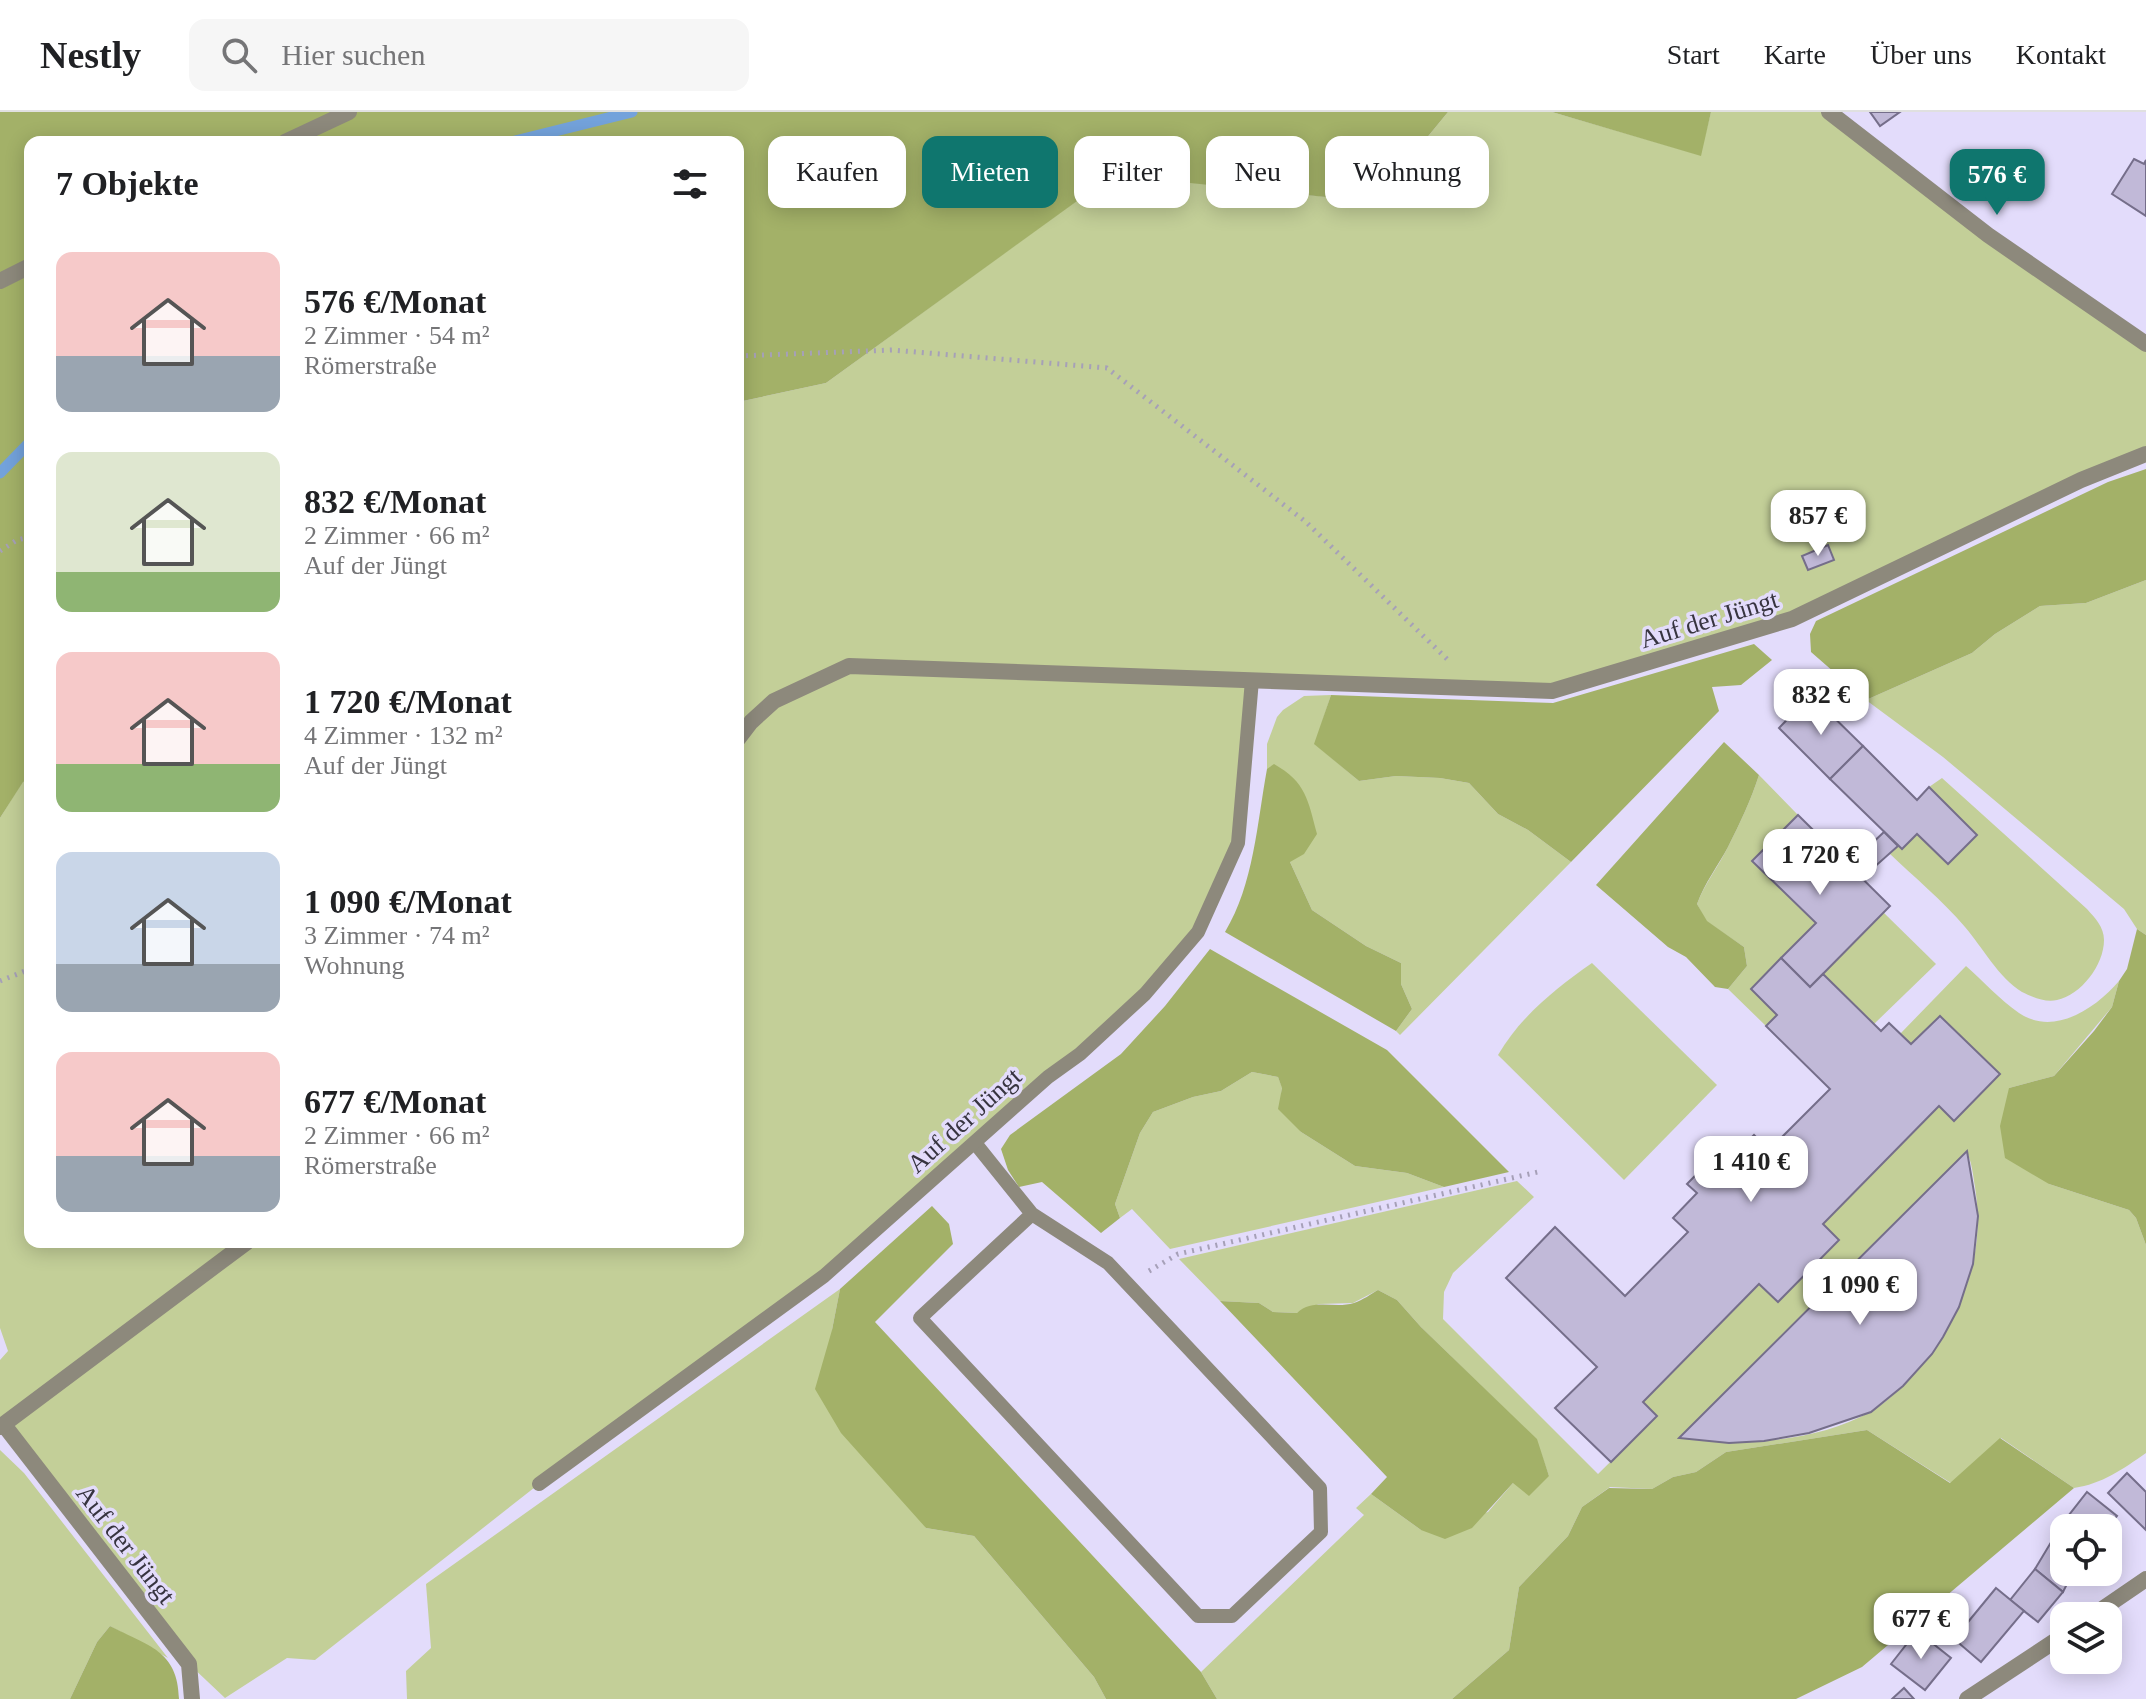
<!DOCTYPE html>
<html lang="de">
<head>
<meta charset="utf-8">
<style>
	:root { --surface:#fff; --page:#f6f6f6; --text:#202124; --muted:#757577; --line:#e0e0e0; --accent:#0f766e }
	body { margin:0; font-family:Georgia,serif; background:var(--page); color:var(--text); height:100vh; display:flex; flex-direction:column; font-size:30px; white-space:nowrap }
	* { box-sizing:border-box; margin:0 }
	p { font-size:26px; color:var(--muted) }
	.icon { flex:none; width:44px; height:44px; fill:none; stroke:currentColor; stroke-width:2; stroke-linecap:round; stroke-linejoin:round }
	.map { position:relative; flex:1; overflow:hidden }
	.panel { position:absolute; left:24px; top:24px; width:720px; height:1112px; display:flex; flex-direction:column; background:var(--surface); border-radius:16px; box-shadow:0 4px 20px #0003 }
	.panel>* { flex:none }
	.top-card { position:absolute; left:768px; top:24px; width:760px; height:72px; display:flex; gap:16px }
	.buttons { position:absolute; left:2050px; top:1402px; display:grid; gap:16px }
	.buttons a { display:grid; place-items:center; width:72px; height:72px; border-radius:16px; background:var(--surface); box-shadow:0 4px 20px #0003; font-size:40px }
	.price { position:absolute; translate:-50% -68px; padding:0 18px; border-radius:16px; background:#fff; color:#222; font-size:26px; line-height:52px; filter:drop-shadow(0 2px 4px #0008) }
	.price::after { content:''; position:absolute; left:50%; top:48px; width:24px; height:18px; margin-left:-12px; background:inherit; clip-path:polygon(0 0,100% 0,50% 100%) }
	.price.current { background:var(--accent); color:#fff }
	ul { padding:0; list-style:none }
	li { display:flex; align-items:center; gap:24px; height:200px; padding:0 32px }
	li span { display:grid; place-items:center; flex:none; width:224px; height:160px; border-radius:16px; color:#555 }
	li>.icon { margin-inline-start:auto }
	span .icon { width:96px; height:96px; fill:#fffc; stroke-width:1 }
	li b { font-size:34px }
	h2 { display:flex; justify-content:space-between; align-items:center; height:96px; padding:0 32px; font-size:34px }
	.tag { padding:0 28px; border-radius:16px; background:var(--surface); box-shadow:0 4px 20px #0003; font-size:28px; line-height:72px }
	.tag.current { background:var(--accent); color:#fff }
	header { display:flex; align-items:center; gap:48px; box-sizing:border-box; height:112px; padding:0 40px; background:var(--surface); border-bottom:2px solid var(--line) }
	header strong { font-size:38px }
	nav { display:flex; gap:44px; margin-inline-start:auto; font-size:28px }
	.search { width:560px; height:72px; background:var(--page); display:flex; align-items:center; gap:20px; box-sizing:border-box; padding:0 28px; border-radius:16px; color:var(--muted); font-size:30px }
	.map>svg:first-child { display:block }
</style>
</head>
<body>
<header>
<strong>Nestly</strong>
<div class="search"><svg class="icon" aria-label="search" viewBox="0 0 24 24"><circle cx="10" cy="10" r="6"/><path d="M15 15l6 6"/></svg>Hier suchen</div>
<nav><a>Start</a><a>Karte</a><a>Über uns</a><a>Kontakt</a></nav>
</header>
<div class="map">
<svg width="2146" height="1587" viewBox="0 0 2146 1587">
	<rect width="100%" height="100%" fill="#e3dcfb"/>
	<!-- green -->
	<g fill="#c3cf98" fill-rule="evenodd">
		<path d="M1448,0H1552L1700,43L1711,0H1827L2146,231V342L1792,507L1552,579L1253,568L1238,731L1198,820L1145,882L824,1164L539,1372L315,1548L287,1546L225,1586L189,1552L0,1315V1248L8,1239L0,1216V706L23,669L30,666V1130H738V290L826,271L1113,62L1374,90Z"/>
		<path d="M2146,468V823L2137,817L2124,797L1943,645L1866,588L1972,541L1995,522L2040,494L2086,491Z"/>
		<path d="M1331,583L1315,632L1359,669L1396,664L1440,666L1469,671L1498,702L1528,718L1571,750L1400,923L1396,919L1412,897L1401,872V851L1366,834L1312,798L1290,750L1267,657V632L1277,605L1283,598L1304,584Z"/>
		<path d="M1759,663L1798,703L1753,750L1816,811L1751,876L1777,903L1766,914L1728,877L1747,854L1744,835L1706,809L1697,792C1705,771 1718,755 1728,735C1740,711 1751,688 1759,663Z"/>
		<path d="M1942,666L2087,797C2095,806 2104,815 2104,828C2104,853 2081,883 2057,888C2046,891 2032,885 2022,880C1998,865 1983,836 1965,815C1942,788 1914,765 1889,741L1898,734L1902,737L1917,722L1948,752L1977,723L1929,675Z"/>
		<path d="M1883,800L1936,852L1874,912L1823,862Z"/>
		<path d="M1592,851L1717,973L1624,1068L1498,943C1521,904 1555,877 1592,851Z"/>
		<path d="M1966,854C1983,869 2000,888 2019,901C2054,925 2096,896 2119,869L2112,895L2054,964L2009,976L2049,1072L2129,1098L2136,1106L2146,1133V1341C2123,1357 2102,1372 2074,1376L2001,1326L1951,1371L1867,1318L1726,1340L1696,1360L1673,1365L1652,1377L1610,1375L1582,1395L1568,1424L1519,1475L1509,1538L1452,1587H1217L1201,1560L1364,1403L1356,1396L1371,1382L1421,1418L1488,1400L1513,1371L1549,1364L1536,1327L1421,1215L1397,1188L1378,1178L1353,1191L1319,1192L1297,1201L1273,1200L1259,1191L1220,1189L1179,1147L1517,1069L1534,1085L1453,1161L1444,1180L1443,1207L1598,1362L1657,1304L1643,1290L1759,1172L1778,1190L1838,1128L1823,1112L1939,994L1954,1008L1911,932L1900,922ZM1967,1040C1972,1051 1973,1063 1975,1075C1986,1145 1962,1202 1919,1255C1904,1272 1890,1289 1870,1300C1816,1330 1740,1335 1680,1326Z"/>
		<path d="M1252,960L1278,965L1282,975L1281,986L1301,1020L1355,1054L1407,1061L1444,1075L1170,1137L1132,1097L1120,1106L1115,1092L1140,1021L1153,1000L1193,985L1221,979Z"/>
		<path d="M840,1177L832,1218L926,1416L974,1424L1094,1565L1106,1587H407L406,1559L431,1536L426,1472Z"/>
		<path d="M0,1338L24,1361L168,1546L110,1514L97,1530L70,1587H0Z"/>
	</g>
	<!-- forest -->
	<g fill="#a3b168">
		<path d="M0,0H1448L1374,90L1113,63L826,271L738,290V30H30V666L23,670L0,706Z"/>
		<path d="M1552,0H1711L1701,44Z"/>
		<path d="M2146,357V468L2086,491L2040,494L1995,522L1972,541L1866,588L1811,540L1810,522L1816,509L2108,370Z"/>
		<path d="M1754,532L1772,548L1741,573L1712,575L1719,599L1571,750L1528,718L1498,702L1469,671L1440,666L1396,664L1359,669L1314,632L1331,583L1553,591Z"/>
		<path d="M1724,630L1759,663C1751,688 1740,711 1728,735C1718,754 1705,770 1697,792L1707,809L1744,835L1747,854L1728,877L1715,875L1686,845L1668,835L1596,773Z"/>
		<path d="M1274,652C1306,670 1308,688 1317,722L1304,742L1290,750L1312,798L1366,834L1401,851V872L1412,897L1396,919L1225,820C1254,772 1257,711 1267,657Z"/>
		<path d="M2137,817L2146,823V1133L2136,1106L2129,1098L2049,1072L2005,1046L2000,1014L2009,976L2054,964L2094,919L2112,895L2119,869L2127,857Z"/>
		<path d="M1210,837L1387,938L1509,1060L1444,1075L1407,1061L1355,1054L1301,1020L1278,997L1282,976L1278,965L1252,960L1221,979L1193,985L1153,1000L1140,1021L1115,1092L1120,1106L1101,1121L1042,1070L1019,1075L1008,1058L1001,1037L1010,1023L1121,942L1165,894Z"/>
		<path d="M932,1094L949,1112L953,1132L875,1210L1201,1560L1217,1587H1106L1094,1565L974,1424L926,1416L841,1321L815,1277L832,1218L840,1177Z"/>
		<path d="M1378,1178L1397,1188L1421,1215L1537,1327L1549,1364L1529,1384L1513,1371L1472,1416L1445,1427L1421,1418L1371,1382L1387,1365L1220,1189L1259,1191L1273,1200L1297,1201C1313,1186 1335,1197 1354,1191C1363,1188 1371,1182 1378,1178Z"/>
		<path d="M1867,1318L1950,1371L2000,1326L2074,1376L1862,1555L1796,1587H1452L1509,1538L1519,1475L1568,1424L1582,1395L1609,1376L1652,1377L1673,1365L1696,1360L1726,1340Z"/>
		<path d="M110,1514C148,1534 178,1538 179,1587H70L97,1530Z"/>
	</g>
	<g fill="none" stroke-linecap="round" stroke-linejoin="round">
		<!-- stream -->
		<g stroke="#73a2db" stroke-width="11">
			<path d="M511,30L632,0"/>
			<path d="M0,361L30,330"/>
		</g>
	</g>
	<!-- building -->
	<g fill="#c1b9d8" stroke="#756e8a" stroke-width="2">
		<path d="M1870,0H1900L1880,14Z"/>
		<path d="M2134,47L2144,52L2146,48V104L2112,82Z"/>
		<path d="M1828,433L1834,448L1808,458L1802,444Z"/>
		<path d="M1811,583L1863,634L1830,667L1779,616Z"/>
		<path d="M1863,634L1917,688L1929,675L1977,723L1948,752L1917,722L1902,737L1830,667Z"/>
		<path d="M1798,703L1890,794L1810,875L1781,846L1816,811L1752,749Z"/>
		<path d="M1884,720L1898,734L1862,766L1849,753Z"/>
		<path d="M1781,846L1810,875L1823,862L1881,919L1889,911L1911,932L1940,904L2000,962L1954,1009L1939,994L1823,1112L1839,1128L1778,1190L1759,1172L1643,1290L1657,1304L1611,1350L1555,1296L1597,1255L1506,1166L1555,1115L1625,1184L1688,1120L1673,1106L1697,1081L1687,1072L1730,1028L1739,1038L1754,1023L1769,1038L1830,977L1766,914L1777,903L1751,877Z"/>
		<path d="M1967,1039L1978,1104L1973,1152L1959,1195L1943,1225L1932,1242L1903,1274L1871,1300L1809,1321L1764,1329L1729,1331L1679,1326Z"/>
		<path d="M2127,1361L2146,1380V1418L2108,1381Z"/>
		<path d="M2087,1380L2117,1404L2107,1416H2070L2062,1412Z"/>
		<path d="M2062,1412L2070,1416H2064V1460H2073L2063,1480L2035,1457Z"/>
		<path d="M2035,1457L2063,1480L2038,1510L2010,1488Z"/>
		<path d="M1996,1476L2024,1499L1981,1550L1954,1527Z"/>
		<path d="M1917,1519L1951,1546L1925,1578L1891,1552Z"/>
		<path d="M1904,1576L1914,1587H1892Z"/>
	</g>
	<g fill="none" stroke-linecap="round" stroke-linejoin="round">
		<!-- path -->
		<g stroke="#a6a0b8" stroke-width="5" stroke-dasharray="2 6" stroke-linecap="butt">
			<path d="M738,244L892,238L1107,256L1306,410L1448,548"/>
			<path d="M0,439L17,428L30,425"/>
			<path d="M0,869L30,857"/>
			<path d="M1149,1159L1178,1142L1538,1060"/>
		</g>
		<!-- lane -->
		<g stroke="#8d897c" stroke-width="14">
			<path d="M975,1031L1032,1102L1108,1151L1320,1376L1321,1420L1232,1504H1198L920,1206L1032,1102"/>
			<path d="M539,1372L824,1164L1048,965L1080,942L1145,882L1198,820L1238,731L1252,568"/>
		</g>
		<!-- street -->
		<g stroke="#8d897c" stroke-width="16">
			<path d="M1829,0L1988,123L2146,232"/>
			<path d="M285,30L349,0"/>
			<path d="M0,169L30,154"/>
			<path d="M738,627L751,610L774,589L849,554L1552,579L1792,507L2081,368L2146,342"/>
			<path d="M4,1313L189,1552L192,1587"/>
			<path d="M0,1315L247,1130"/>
			<path d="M2092,1504L2146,1467"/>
			<path d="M1967,1587L2064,1523"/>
		</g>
	</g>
	<g text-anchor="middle" stroke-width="7" stroke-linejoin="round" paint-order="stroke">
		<!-- street labels -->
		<g font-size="26" fill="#373440" stroke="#e3dcfb">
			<text transform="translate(1709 507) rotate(-17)" y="9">Auf der Jüngt</text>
			<text transform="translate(964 1008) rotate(-42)" y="9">Auf der Jüngt</text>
			<text transform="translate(126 1432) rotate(52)" y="9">Auf der Jüngt</text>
		</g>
	</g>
</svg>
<div class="buttons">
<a><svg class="icon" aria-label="locate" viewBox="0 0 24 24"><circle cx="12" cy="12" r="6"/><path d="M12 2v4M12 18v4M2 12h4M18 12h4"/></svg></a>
<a><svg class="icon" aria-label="layers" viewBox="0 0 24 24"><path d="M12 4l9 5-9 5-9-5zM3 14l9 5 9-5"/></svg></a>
</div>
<b class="price current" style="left:1997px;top:105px">576 €</b>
<b class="price" style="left:1818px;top:446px">857 €</b>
<b class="price" style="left:1821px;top:625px">832 €</b>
<b class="price" style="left:1820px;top:785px">1 720 €</b>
<b class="price" style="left:1751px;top:1092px">1 410 €</b>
<b class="price" style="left:1860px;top:1215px">1 090 €</b>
<b class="price" style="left:1921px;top:1549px">677 €</b>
<div class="top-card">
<a class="tag">Kaufen</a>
<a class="tag current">Mieten</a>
<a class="tag">Filter</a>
<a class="tag">Neu</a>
<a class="tag">Wohnung</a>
</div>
<section class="panel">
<h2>7 Objekte<svg class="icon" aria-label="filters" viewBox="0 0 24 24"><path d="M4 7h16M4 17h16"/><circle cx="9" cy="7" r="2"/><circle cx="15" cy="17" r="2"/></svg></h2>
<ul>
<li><span style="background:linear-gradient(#f6c9c9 65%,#9aa5b1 0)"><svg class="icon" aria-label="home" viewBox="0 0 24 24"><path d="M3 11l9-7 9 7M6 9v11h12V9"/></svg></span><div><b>576 €/Monat</b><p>2 Zimmer · 54 m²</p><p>Römerstraße</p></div></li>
<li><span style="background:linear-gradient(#dfe7d0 75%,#8fb573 0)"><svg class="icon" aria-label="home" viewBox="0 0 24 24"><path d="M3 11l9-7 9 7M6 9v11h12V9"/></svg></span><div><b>832 €/Monat</b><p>2 Zimmer · 66 m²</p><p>Auf der Jüngt</p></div></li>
<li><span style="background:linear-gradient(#f6c9c9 70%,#8fb573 0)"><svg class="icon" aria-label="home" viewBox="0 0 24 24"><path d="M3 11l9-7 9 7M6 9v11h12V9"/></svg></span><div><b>1 720 €/Monat</b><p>4 Zimmer · 132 m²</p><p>Auf der Jüngt</p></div></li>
<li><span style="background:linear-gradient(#c9d6e8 70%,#9aa5b1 0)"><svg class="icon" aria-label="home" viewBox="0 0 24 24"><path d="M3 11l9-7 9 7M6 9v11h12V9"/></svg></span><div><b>1 090 €/Monat</b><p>3 Zimmer · 74 m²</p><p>Wohnung</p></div></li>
<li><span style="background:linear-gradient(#f6c9c9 65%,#9aa5b1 0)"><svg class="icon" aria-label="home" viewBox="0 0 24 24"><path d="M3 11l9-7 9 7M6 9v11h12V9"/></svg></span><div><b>677 €/Monat</b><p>2 Zimmer · 66 m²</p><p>Römerstraße</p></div></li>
</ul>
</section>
</div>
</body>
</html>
